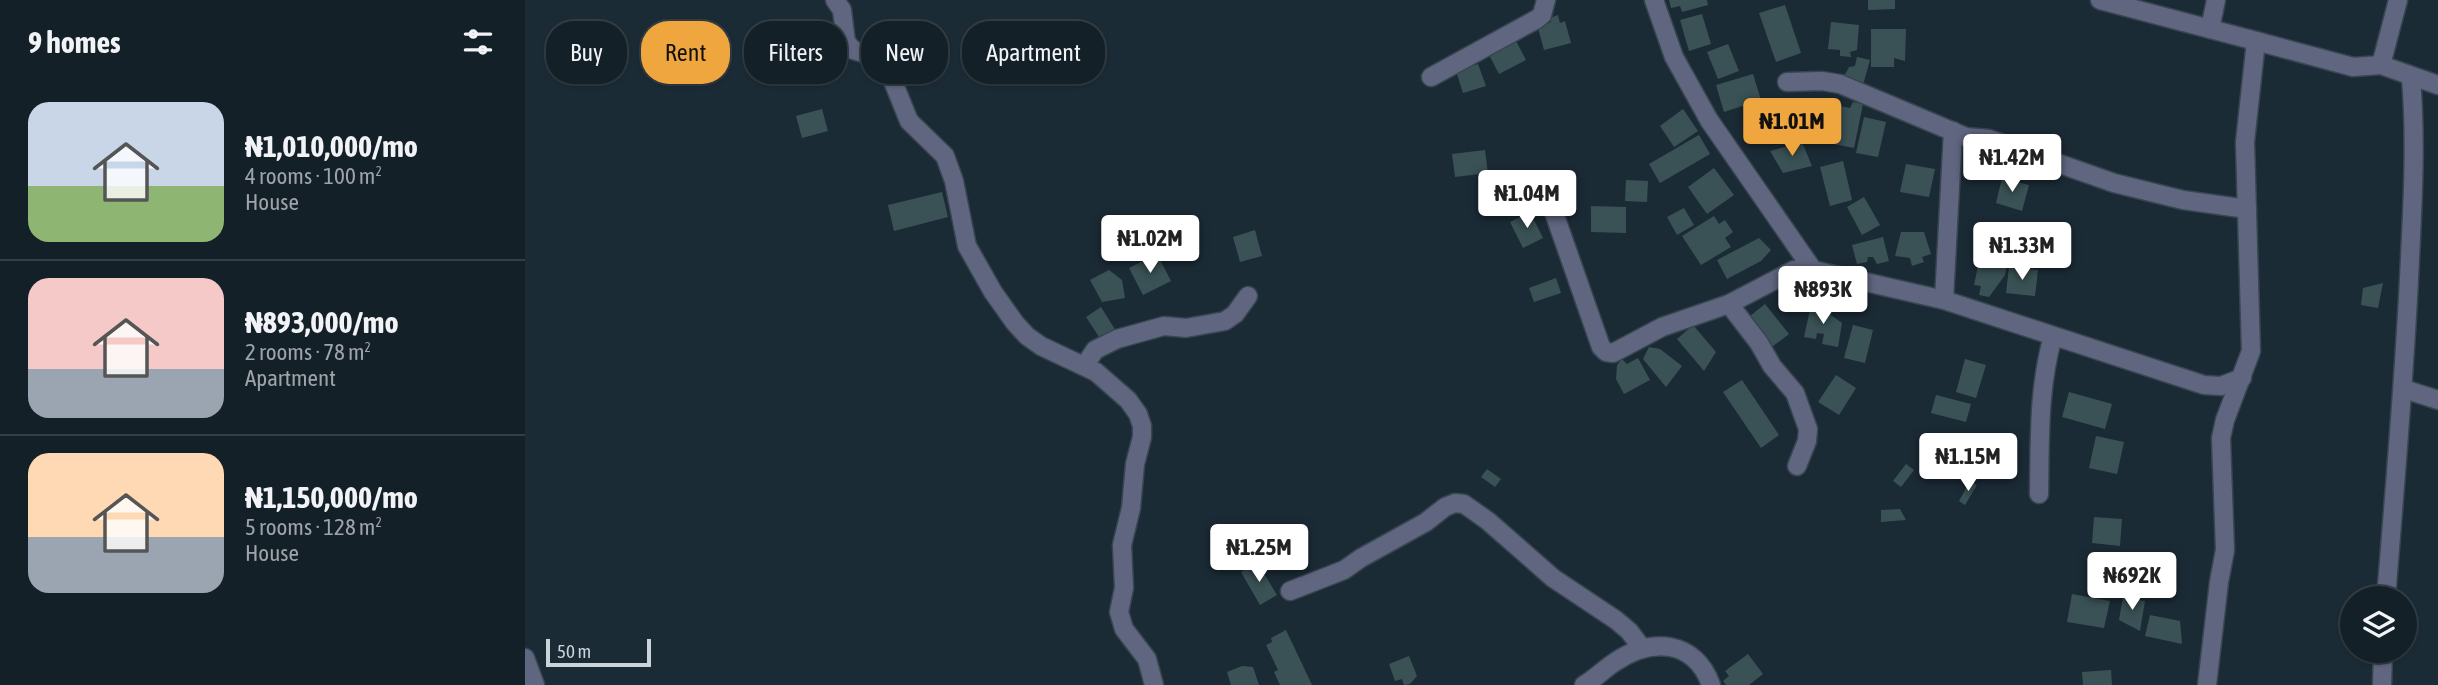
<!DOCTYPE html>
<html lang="en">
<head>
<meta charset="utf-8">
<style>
	:root { --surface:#142028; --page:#1d2830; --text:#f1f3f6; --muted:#9da3a8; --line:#333e45; --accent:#f0a63f }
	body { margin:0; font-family:"Asap Condensed",sans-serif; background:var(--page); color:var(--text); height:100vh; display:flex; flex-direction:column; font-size:26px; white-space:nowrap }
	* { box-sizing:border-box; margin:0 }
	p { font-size:23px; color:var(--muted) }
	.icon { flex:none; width:38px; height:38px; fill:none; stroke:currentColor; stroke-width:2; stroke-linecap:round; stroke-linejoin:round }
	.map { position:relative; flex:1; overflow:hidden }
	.panel { display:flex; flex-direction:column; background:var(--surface); width:525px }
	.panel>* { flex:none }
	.banner { position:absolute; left:21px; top:21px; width:665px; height:63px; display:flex; gap:14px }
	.fabs { position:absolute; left:1815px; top:586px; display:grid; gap:14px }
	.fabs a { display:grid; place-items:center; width:77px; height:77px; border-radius:50%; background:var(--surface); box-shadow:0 2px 5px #0004,0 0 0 2px var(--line); font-size:35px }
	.scale { position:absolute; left:21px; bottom:18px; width:105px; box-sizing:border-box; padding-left:7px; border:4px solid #c9d3da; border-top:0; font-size:19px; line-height:24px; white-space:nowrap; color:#c9d3da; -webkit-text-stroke:5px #1b2b36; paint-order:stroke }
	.price { position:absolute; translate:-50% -60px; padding:0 16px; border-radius:7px; background:#fff; color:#222; font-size:23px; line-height:46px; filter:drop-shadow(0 2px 4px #0008) }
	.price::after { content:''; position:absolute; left:50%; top:42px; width:21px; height:16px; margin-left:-10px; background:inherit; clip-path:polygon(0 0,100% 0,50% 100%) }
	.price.selected { background:var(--accent); color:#111 }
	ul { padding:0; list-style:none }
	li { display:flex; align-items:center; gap:21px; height:175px; padding:0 28px }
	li+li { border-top:2px solid var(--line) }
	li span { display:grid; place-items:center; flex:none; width:196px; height:140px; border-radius:21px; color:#555 }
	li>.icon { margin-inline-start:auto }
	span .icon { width:84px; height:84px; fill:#fffc; stroke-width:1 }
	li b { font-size:30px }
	h2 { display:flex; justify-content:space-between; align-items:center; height:84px; padding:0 28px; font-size:30px }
	.chip { padding:0 24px; border-radius:28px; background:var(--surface); box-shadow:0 2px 5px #0004,0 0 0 2px var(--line); font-size:24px; line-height:63px }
	.chip.selected { background:var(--accent); color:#111 }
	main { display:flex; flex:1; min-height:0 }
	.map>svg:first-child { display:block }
</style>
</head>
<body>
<main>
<section class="panel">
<h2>9 homes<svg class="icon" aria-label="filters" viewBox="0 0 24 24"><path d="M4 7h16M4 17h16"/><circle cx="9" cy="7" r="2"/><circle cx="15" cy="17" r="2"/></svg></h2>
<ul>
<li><span style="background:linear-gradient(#c9d6e8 60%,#8fb573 0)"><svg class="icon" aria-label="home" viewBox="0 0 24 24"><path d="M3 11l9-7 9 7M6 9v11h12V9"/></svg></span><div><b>₦1,010,000/mo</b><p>4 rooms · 100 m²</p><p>House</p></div></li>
<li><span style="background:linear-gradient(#f6c9c9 65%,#9aa5b1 0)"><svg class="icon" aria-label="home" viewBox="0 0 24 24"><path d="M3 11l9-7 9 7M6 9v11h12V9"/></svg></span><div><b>₦893,000/mo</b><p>2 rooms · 78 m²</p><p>Apartment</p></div></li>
<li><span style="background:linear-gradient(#ffd9b3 60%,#9aa5b1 0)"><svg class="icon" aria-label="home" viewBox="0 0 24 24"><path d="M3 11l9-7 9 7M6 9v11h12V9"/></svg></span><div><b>₦1,150,000/mo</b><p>5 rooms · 128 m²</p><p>House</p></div></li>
</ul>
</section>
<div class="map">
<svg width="1913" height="685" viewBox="0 0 1913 685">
	<rect width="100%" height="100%" fill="#1b2b36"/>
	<!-- building -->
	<g fill="#3a5255">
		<path d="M1144,0H1182L1183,5L1157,12L1155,6L1146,8Z"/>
		<path d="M1343,0H1370V9L1343,10Z"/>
		<path d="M1260,5L1276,53L1251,62L1234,13Z"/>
		<path d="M1177,14L1186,44L1164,51L1155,20Z"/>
		<path d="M1033,15L1035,23L1040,21L1046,43L1019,50L1013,28L1026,22L1025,18Z"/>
		<path d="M1306,22L1334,25L1332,50L1325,52L1326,57L1315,56V50L1303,49Z"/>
		<path d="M1346,29H1381L1380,61L1369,58V67H1346Z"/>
		<path d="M990,39L1001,60L974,74L963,53Z"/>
		<path d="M1203,44L1214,71L1193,79L1182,52Z"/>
		<path d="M1332,57L1345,60L1338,85L1317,80L1324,67L1330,66Z"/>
		<path d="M953,64L961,86L938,93L931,71Z"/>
		<path d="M1228,74L1236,100L1199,112L1191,85Z"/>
		<path d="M1328,102L1338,104L1329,148L1298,142L1306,104L1325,108Z"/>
		<path d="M1262,107L1271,137L1258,141L1248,112Z"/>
		<path d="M297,109L303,131L277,138L271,116Z"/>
		<path d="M1158,109L1173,131L1149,147L1135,126Z"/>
		<path d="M1339,117L1361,122L1353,157L1331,153Z"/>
		<path d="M1174,135L1185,154L1135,183L1124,164Z"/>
		<path d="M1277,142L1287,166L1258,173L1245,151Z"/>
		<path d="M960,150L963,173L930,177L927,154Z"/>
		<path d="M1318,161L1327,200L1305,206L1295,167Z"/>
		<path d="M1381,164L1410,169L1404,197L1375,192Z"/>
		<path d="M1189,168L1209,195L1182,214L1163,187Z"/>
		<path d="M1477,178L1504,185L1497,211L1471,203Z"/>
		<path d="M1101,180L1123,181L1122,202L1100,201Z"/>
		<path d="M417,192L423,217L369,231L363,205Z"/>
		<path d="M1000,193L1005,203L988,211L983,201Z"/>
		<path d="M1339,197L1355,225L1337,235L1322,207Z"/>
		<path d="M1066,206L1101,207V233L1066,232Z"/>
		<path d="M1159,208L1169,225L1152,235L1142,217Z"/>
		<path d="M1005,212L1018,238L998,248L985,222Z"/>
		<path d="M1189,216L1194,224L1200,220L1208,232L1200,238L1206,247L1176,265L1157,236Z"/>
		<path d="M730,230L737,256L715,262L708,237Z"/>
		<path d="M1376,232H1399L1406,254L1397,257L1399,262L1387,266L1385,258L1370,256Z"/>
		<path d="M1358,237L1364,261L1352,264L1348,257H1343L1342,262L1332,264L1327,245Z"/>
		<path d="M1234,238L1246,250L1236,261L1202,279L1192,260Z"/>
		<path d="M632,254L646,281L618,295L604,268Z"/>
		<path d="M1455,256L1483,261L1480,275L1464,297L1454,295L1456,286L1449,285Z"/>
		<path d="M1484,267L1513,270L1510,296L1481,293Z"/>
		<path d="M584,270L597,280L600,298L577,302L565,280Z"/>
		<path d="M1031,278L1036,293L1009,302L1004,288Z"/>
		<path d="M1858,283L1853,308L1836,305L1838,288Z"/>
		<path d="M1306,285L1318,286L1317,299L1305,298Z"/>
		<path d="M1240,304L1264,334L1243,350L1220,320Z"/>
		<path d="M1286,305L1307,309L1306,315L1317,323L1313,347L1297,344L1299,334L1292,333L1291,339L1279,337Z"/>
		<path d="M576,307L591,331L576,340L561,317Z"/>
		<path d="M1168,325L1191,352L1179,371L1152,339Z"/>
		<path d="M1328,325L1348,330L1340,363L1319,358Z"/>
		<path d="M1124,347L1135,349L1157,366L1141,387L1118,359Z"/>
		<path d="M1113,358L1125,380L1099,394L1091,379L1092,365L1097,359L1102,364Z"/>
		<path d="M1440,359L1461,365L1451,398L1431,392Z"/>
		<path d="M1311,375L1331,388L1314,415L1293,402Z"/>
		<path d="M1217,380L1254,435L1236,448L1198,392Z"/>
		<path d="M1544,392L1587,404L1580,429L1537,417Z"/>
		<path d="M1411,395L1446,404L1441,422L1406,413Z"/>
		<path d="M1571,436L1599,442L1592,474L1564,468Z"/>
		<path d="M1381,464L1389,470L1376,487L1368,481Z"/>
		<path d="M962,469L976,479L970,487L956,477Z"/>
		<path d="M1445,481L1452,485L1440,505L1434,501Z"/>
		<path d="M1375,509L1381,520L1356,522V510Z"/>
		<path d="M1569,517L1597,519L1595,546L1567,543Z"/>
		<path d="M732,562L752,595L735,605L716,572Z"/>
		<path d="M1547,594L1585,601L1579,628L1542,622Z"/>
		<path d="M1598,597L1620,601L1615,631L1594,620Z"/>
		<path d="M1625,615L1655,621L1657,644L1620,636Z"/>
		<path d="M761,630L787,685H755L749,672L753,670L741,645L747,642L746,638Z"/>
		<path d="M1223,654L1238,674L1224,685H1201L1198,681L1204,676L1200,671Z"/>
		<path d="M884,656L892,676L885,684L879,685L877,679L870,681L864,664Z"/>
		<path d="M717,666L728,667L734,685H706L702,672Z"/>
		<path d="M1586,670L1587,685H1558L1557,672Z"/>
	</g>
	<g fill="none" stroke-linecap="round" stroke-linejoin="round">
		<!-- minor casing -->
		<g stroke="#374650" stroke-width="21">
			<g id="minor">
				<path d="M310,0L317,10L321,42L328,50L351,57L361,64L384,121L420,156L429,181L442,246L468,292L490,323L502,336L516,346L571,372L603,400L613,414L617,426V437L610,464L606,508L597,545L599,588L594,612L599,629L622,659L629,685"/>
				<path d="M1129,0L1149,57L1184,120L1288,270"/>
				<path d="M1575,0L1731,41"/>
				<path d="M1685,29L1691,0"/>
				<path d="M1856,65L1913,85"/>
				<path d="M906,77L1012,19L1017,15L1021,0"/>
				<path d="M1262,82L1297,81L1315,84L1441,137L1464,139L1589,183L1658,200L1722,209"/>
				<path d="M1027,207L1076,347L1081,352L1088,353L1137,327L1204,304L1269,270H1288L1419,300L1679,385L1696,386L1717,378"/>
				<path d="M1419,300L1428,131"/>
				<path d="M1204,304L1234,343L1247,366L1270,393L1283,429L1282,441L1272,466"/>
				<path d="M560,365L570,350L592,339L639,326L661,328L700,321L710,314L723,296"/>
				<path d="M1879,389L1913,400"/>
				<path d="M1514,494C1515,440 1513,389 1528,336"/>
				<path d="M765,591L819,570L836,558L901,522L920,507L930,503L939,504L963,521L1028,578L1091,620L1104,631L1117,648"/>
				<path d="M1861,598C1870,485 1880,372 1885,258C1888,198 1891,138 1886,78"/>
				<path d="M0,658L10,685"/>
				<path d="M1059,685C1071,678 1079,669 1090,662C1127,637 1170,640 1186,685"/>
				<path d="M1682,685L1694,582L1700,550L1696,438L1700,420L1726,351L1720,142L1731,41L1828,67L1856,65L1873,0"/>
				<path d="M1857,685L1858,651"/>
			</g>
		</g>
		<!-- minor -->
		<use href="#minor" stroke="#606680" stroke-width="18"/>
	</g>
</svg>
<div class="fabs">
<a><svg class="icon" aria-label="layers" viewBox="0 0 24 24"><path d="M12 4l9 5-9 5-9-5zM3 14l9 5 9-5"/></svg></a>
</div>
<div class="scale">50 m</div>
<b class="price selected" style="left:1267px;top:158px">₦1.01M</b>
<b class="price" style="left:1487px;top:194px">₦1.42M</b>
<b class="price" style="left:1002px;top:230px">₦1.04M</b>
<b class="price" style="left:625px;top:275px">₦1.02M</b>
<b class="price" style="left:1497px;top:282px">₦1.33M</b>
<b class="price" style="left:1298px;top:326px">₦893K</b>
<b class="price" style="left:1443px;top:493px">₦1.15M</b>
<b class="price" style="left:734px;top:584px">₦1.25M</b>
<b class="price" style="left:1607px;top:612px">₦692K</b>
<div class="banner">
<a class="chip">Buy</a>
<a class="chip selected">Rent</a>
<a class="chip">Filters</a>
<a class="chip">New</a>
<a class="chip">Apartment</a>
</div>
</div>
</main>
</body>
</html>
